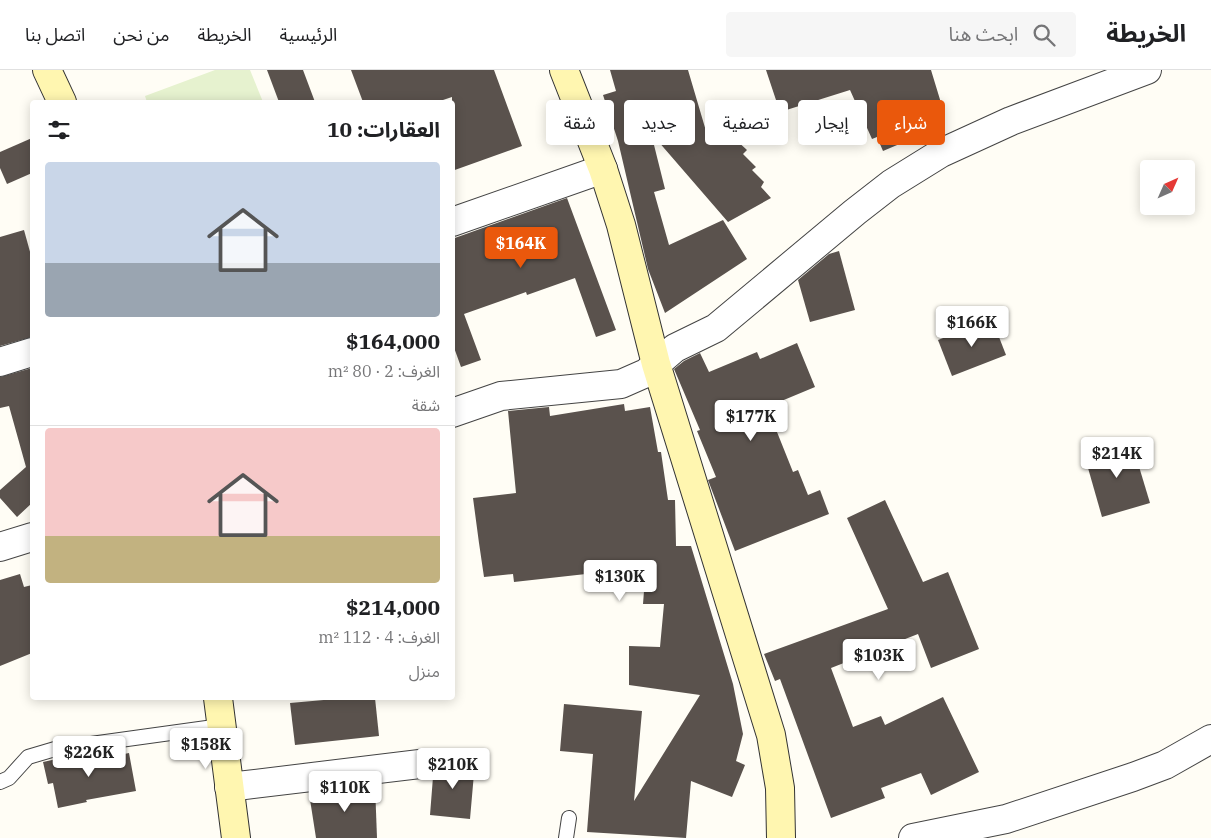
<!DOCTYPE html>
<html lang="ar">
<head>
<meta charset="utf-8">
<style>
	:root { --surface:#fff; --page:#f6f6f6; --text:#202124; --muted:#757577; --line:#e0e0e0; --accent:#ea580c }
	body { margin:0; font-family:"IBM Plex Serif","Noto Sans Arabic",serif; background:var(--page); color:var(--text); direction:rtl; height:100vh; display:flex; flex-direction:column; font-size:19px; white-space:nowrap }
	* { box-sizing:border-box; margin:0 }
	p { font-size:16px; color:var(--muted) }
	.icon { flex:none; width:28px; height:28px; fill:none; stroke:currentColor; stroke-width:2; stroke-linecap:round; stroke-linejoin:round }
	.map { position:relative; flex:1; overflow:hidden; direction:ltr }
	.details { position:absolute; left:30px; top:30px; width:425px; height:600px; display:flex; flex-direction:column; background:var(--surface); border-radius:5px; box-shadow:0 2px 12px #0003; direction:rtl }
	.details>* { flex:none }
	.top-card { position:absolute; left:470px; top:30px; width:475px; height:45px; direction:rtl; display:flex; gap:10px }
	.needle { width:32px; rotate:45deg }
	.fabs { position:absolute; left:1140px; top:90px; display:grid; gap:10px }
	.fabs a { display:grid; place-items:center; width:55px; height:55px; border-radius:5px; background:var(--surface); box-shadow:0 2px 12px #0003; font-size:25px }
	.price { position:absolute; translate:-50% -42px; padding:0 11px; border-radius:5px; background:#fff; color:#222; font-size:16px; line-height:32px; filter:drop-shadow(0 1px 2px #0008) }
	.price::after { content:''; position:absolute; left:50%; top:30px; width:15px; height:11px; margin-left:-8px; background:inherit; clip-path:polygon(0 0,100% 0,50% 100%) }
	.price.selected { background:var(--accent); color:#fff }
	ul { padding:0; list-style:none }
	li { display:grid; align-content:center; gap:10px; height:265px; padding:0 15px }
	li+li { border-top:1px solid var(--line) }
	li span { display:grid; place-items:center; height:155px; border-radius:5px; color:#555 }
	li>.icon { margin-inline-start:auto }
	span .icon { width:90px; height:90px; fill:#fffc; stroke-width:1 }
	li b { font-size:21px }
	h2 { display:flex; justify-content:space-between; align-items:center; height:60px; padding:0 15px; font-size:21px }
	.pill { padding:0 18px; border-radius:5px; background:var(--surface); box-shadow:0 2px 12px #0003; font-size:18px; line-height:45px }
	.pill.selected { background:var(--accent); color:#fff }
	header { display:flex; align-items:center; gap:30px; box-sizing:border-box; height:70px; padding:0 25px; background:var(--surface); border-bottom:1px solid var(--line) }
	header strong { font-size:24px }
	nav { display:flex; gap:28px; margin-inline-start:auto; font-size:18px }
	.search { width:350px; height:45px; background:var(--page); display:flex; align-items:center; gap:12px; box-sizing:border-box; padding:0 18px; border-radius:5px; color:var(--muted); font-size:19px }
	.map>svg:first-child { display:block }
</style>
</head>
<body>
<header>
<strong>الخريطة</strong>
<div class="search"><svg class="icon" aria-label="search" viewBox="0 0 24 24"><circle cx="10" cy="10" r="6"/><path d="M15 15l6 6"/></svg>ابحث هنا</div>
<nav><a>الرئيسية</a><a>الخريطة</a><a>من نحن</a><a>اتصل بنا</a></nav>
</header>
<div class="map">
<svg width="1211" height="768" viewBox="0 0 1211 768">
	<rect width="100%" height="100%" fill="#fffdf5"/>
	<!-- pitch -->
	<path fill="#e6f2cf" d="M215,0H250L263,32H147L145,26Z"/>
	<!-- building -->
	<g fill="#5a524d">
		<path d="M267,0H303L315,32H279Z"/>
		<path d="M351,0H494L522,76L452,101V27L437,32H363Z"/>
		<path d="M610,0H688L706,61L727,54L738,65L735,69L747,80L743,84L756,97L752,100L764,112L761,117L771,128L728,152L651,63L665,119L654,122L669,175L723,150L747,189L665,243L648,199L618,71L603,25L616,21Z"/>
		<path d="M766,0H931L945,46L911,55L916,67L883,81L877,67L872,69L850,20L780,42Z"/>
		<path d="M32,68V103L7,114L0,98V82Z"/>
		<path d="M567,128L616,260L596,267L575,208L527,225L526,222L464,244L481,290L461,297L452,272V169Z"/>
		<path d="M24,160L32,189V267L0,276V167Z"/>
		<path d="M839,181L855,240L810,252L798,210L829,184Z"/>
		<path d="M992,249L1006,285L952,306L938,270Z"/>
		<path d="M797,273L815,317L767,337L793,402L798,400L808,425L820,420L829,444L735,481L708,410L716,407L697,361L700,360L674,299L684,291L700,283L709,302L757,282L760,289Z"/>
		<path d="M32,298V433L17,447L0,428V420L26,397L9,336L0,338V307Z"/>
		<path d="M624,334L625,341L650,337L658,382H661L668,430H675L676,476H691L733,614L743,664L736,691L745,695L732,727L691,711L686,768L587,762L593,684L560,681L564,634L642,641L634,731L700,625L629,615V576L660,577L664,534H643L644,521H588V505L586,504L514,512L513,504L484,507L479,473L473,428L516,423L508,341L549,337L550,346Z"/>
		<path d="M1131,370L1150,433L1102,447L1084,384Z"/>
		<path d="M885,430L923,512L948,502L979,579L931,598L918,564L831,598L853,657L881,646L885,655L943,627L979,702L931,725L921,703L881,718L885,728L831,748L780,609L775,611L764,584L888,539L847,448Z"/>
		<path d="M20,504L24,517L32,515V583L0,596V510Z"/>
		<path d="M346,628H375L379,666L295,675L290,633Z"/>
		<path d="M129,683L136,721L86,730L87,732L58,738L53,713L48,714L43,692L79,684L81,693Z"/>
		<path d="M443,690L475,692L470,749L430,745L433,707L442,700Z"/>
		<path d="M375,715L377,768H316L309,723Z"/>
	</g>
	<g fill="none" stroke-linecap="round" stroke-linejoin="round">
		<!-- lane casing -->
		<g stroke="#444" stroke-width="16">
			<g id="lane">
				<path d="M0,712L9,708L28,687L55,679L221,656"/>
				<path d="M566,768L569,748"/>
			</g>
		</g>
		<!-- street casing -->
		<g stroke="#444" stroke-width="30">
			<g id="street">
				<path d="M452,152L603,99"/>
				<path d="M0,292L32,282"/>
				<path d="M452,343L501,326L621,314L646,303L675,278L716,258L855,142L891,114L941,83L1011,51L1147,0"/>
				<path d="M0,477L32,467"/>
				<path d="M229,717L428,693"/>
				<path d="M913,768L1006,749L1133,707L1165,695L1211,669"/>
			</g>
		</g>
		<!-- secondary casing -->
		<g stroke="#333" stroke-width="30">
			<g id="secondary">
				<path d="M47,0L62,32"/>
				<path d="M564,0L603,99L621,155L656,294L771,665L780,718L781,768"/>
				<path d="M218,628L236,768"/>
			</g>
		</g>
		<!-- lane -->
		<use href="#lane" stroke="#fff" stroke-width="14"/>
		<!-- street -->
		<use href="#street" stroke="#fff" stroke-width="28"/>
		<!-- secondary -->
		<use href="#secondary" stroke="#fff6b0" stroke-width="28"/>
	</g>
</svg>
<div class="fabs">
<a><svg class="needle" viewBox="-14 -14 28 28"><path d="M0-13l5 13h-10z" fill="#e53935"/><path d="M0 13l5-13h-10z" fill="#757577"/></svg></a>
</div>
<b class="price selected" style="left:521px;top:199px">$164K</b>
<b class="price" style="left:972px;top:278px">$166K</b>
<b class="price" style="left:751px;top:372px">$177K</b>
<b class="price" style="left:1117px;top:409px">$214K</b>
<b class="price" style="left:620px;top:532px">$130K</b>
<b class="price" style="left:879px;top:611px">$103K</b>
<b class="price" style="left:206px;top:700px">$158K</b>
<b class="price" style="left:89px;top:708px">$226K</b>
<b class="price" style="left:453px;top:720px">$210K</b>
<b class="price" style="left:345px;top:743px">$110K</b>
<div class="top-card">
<a class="pill selected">شراء</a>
<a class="pill">إيجار</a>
<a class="pill">تصفية</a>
<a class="pill">جديد</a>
<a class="pill">شقة</a>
</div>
<section class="details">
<h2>العقارات: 10<svg class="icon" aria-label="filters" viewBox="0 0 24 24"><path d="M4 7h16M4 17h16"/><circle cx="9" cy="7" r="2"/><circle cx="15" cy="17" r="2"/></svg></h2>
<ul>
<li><span style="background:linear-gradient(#c9d6e8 65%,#9aa5b1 0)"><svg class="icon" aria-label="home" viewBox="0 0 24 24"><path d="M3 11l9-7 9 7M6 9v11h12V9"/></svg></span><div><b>$164,000</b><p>الغرف: 2 · 80 m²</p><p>شقة</p></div></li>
<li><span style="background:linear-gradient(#f6c9c9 70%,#c2b280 0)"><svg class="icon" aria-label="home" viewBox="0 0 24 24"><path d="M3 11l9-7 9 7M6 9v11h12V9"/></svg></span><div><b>$214,000</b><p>الغرف: 4 · 112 m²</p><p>منزل</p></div></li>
</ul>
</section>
</div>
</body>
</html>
